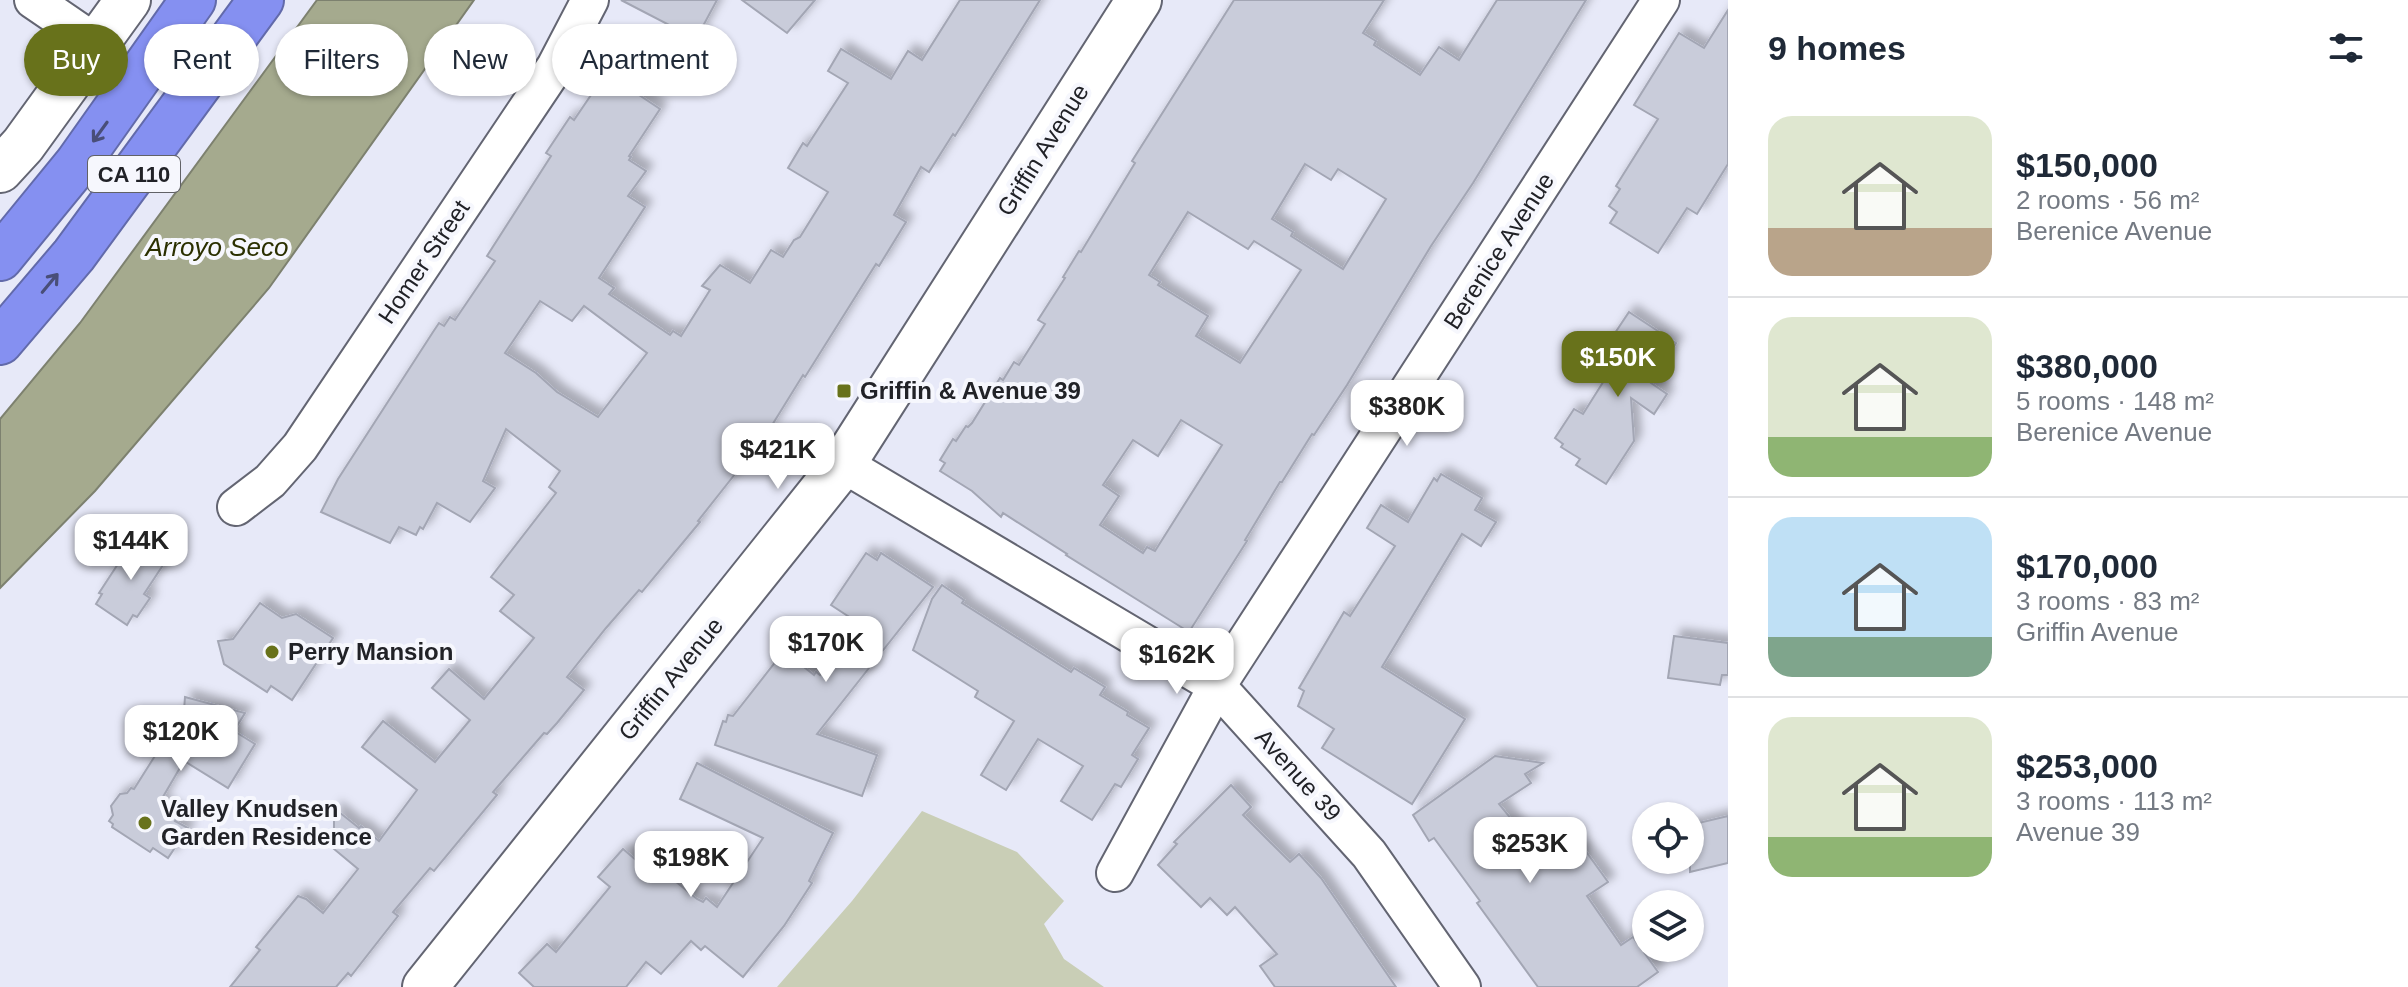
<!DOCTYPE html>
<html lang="en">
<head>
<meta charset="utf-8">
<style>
	:root { --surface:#fff; --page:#f2f2f3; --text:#1f2937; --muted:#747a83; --line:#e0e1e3; --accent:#68721b }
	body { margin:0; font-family:Arial,sans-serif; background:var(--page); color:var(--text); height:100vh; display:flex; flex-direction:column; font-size:30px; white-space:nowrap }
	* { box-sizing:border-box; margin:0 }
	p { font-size:26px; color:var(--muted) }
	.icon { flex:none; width:44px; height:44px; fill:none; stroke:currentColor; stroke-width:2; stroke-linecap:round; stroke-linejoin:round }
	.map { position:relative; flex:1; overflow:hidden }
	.drawer { display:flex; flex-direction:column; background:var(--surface); width:680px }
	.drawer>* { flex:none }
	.hud { position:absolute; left:24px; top:24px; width:760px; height:72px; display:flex; gap:16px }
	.tools { position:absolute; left:1632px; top:802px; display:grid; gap:16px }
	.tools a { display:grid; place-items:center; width:72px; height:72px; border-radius:50%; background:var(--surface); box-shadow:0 2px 6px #0004; font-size:40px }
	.price { position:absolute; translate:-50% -68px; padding:0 18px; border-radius:16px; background:#fff; color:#222; font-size:26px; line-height:52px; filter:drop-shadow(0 2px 4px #0008) }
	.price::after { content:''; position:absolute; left:50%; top:48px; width:24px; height:18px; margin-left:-12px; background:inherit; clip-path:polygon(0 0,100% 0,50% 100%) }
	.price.selected { background:var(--accent); color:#fff }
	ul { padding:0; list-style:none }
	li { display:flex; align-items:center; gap:24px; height:200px; padding:0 40px }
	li+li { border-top:2px solid var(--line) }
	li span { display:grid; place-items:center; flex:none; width:224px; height:160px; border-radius:24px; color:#555 }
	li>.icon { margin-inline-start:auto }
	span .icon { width:96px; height:96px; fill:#fffc; stroke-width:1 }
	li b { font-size:34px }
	h2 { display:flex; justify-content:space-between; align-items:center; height:96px; padding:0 40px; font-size:34px }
	.chip { padding:0 28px; border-radius:36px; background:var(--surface); box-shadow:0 2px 6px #0004; font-size:28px; line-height:72px }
	.chip.selected { background:var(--accent); color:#fff }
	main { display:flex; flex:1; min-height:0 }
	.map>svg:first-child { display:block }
</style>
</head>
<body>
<main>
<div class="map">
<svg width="1728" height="987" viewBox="0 0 1728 987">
	<defs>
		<filter id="shadow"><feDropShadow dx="7" dy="-7" stdDeviation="4" flood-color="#0004"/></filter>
	</defs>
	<rect width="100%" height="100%" fill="#e7e9f8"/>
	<!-- green -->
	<path fill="#c9ceb6" d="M922,811L1017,852L1064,901L1044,924L1064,959L1104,987H777L852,901Z"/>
	<!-- water -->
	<path fill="#a5aa8e" stroke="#7d816f" stroke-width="2" d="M317,0H474L269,288L95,491L0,588V419L80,323Z"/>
	<!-- building -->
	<g fill="#c9ccda" stroke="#a3a6b4" stroke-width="2" fill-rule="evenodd" filter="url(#shadow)">
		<path d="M621,0H717L696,39Z"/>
		<path d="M742,0H815L787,33Z"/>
		<path d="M960,0H1040L955,136L953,134L929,172L921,167L894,215L906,222L879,266L876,264L805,377L803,375L769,430L766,429L735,466L739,469L698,521L700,522L642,592L639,590L606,628L567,677L584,690L557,723L547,734L544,733L493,792L497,795L434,871L430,868L393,912L398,916L351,976L348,973L336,987H230L260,950L256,947L298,896L306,899L323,913L358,869L328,844L334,837V808L359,828L361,826L379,841L417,790L362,747L383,721L435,762L470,720L432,688L449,669L484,699L534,638L500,611L514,595L491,577L556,493L549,487L560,471L506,429L483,481L495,488L470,522L437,503L423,529L420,527L416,535L399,527L390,543L321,512L338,479L433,332L439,323L444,326L450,317L455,320L495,261L487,256L551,156L546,153L570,117L574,120L606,73L660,109L629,156L631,157L629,160L646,171L628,196L645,207L599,278L614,288L609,294L670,335L673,331L681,336L710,290L702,286L720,265L750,283L771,250L783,257L794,240L800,237L828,192L788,168L803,143L807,146L848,83L828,71L841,49L891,79L908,51L922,60ZM540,301L572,321L584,306L647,353L598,417L557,392L536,373L505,353Z"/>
		<path d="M1234,0H1384L1363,33L1376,41L1374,45L1420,75L1439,47L1459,60L1497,0H1586L1473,183L1431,246L1347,385L1314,435L1312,434L1282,482H1280L1245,540L1247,541L1189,632L1066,555L1067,554L1003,513L1001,517L972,491L940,471L945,463L940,460L953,439L956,441L966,426L968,427L972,423L1000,378L1003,380L1014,362L1019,365L1045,324L1038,320L1065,278L1063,277L1079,251L1081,252L1135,163L1132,161ZM1305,164L1331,180L1338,169L1386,199L1343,269L1291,236L1293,232L1272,219ZM1188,212L1248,249L1254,241L1301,270L1240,363L1196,336L1208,316L1158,285L1160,282L1149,275ZM1181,420L1222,445L1155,551L1147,547L1143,553L1100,525L1119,496L1103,485L1133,440L1158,456Z"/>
		<path d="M1728,10V164L1697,214L1687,208L1658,253L1610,223L1617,212L1609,206L1620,189L1616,186L1658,119L1634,105L1679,33L1704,48Z"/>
		<path d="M1629,312L1676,343L1651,383L1667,394L1654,414L1631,398L1634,441L1606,484L1576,465L1580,459L1561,447L1563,444L1555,438L1574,409L1583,414L1605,379L1595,373L1612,344L1609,342Z"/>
		<path d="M1441,474L1482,498L1475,510L1496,522L1481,546L1462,534L1382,667L1465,719L1412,804L1322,748L1334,729L1298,706L1304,691L1299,688L1344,612L1350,616L1395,546L1367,528L1381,505L1408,522L1434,478L1437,481Z"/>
		<path d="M135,538L167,559L144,594L150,598L137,617L133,615L127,625L96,604L102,594L99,593Z"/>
		<path d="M866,553L877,560L881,553L933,587L817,734L877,755L862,796L715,745L723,721L726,722L728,715L733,716L784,651L814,675L816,672L820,675L860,624L831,605Z"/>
		<path d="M942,585L964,600L962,603L1071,672L1074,668L1105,687L1100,695L1128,712L1127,715L1149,728L1132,755L1138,759L1121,787L1115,784L1092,820L1061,801L1083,766L1038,739L1006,790L981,775L1014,721L975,697L978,691L913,650L932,599Z"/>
		<path d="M260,603L282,618L296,614L333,638L292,700L271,686L267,692L224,664L218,641L233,639Z"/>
		<path d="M1674,636L1728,643V675H1722L1720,685L1668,678Z"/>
		<path d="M185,697L245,713L234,731L255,744L228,788L184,761L160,802L179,814L175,821L188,828L168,858L153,848L150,852L112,827L113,824L109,821L113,815L111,806L120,794L127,793L131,788L134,789L184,710Z"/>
		<path d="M1495,756L1543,763L1525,774L1531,783L1499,804L1543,858L1549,853L1557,864L1582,846L1608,882L1587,896L1621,945L1633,937L1658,972L1637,987H1538L1477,903L1480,901L1434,838L1429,841L1413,815Z"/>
		<path d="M697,763L833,833L809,881L812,883L784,926L743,977L705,946L701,950L691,941L661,974L646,962L626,987H534L519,973L547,944L556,952L610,887L598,877L623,849L636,860L638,857L650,867L653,863L697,899L703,902L706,898L717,907L763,838L680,799Z"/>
		<path d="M1231,785L1251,807L1243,815L1290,862L1299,854L1321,878L1396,987H1275L1260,966L1277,954L1235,907L1227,915L1210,898L1201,907L1158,865L1177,844L1174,842Z"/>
		<path d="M1728,816V863L1690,872V825Z"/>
	</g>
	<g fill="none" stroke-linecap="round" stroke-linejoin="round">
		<!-- minor casing -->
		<g stroke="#636572" stroke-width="40">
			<g id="minor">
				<path d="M33,0L96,43"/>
				<path d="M843,464L1217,686L1369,854L1462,987"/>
				<path d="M236,507L270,481L300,447L555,67L590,0"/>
				<path d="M1115,873L1217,686L1661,0"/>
			</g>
		</g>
		<!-- tertiary casing -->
		<g stroke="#636572" stroke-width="48">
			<g id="tertiary">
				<path d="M0,170L23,145L128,0"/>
				<path d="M425,987L843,464L1139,0"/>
			</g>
		</g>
		<!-- motorway casing -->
		<g stroke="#626aaa" stroke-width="48">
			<g id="motorway">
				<path d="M0,258L77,164L193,0"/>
				<path d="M0,342L74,255L261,0"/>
			</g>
		</g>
		<!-- minor -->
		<use href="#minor" stroke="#fff" stroke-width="36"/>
		<!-- tertiary -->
		<use href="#tertiary" stroke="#fff" stroke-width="44"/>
		<!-- motorway -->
		<use href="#motorway" stroke="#8590f1" stroke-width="44"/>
	</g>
	<!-- one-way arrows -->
	<defs><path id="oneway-shaft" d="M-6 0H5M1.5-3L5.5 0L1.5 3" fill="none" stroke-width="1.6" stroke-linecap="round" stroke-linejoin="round" transform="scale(2)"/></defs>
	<g stroke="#494e78">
		<use href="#oneway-shaft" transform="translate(100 132) rotate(126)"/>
		<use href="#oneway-shaft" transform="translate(50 283) rotate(-50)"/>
	</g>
	<!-- markers -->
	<g fill="#68721b" stroke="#f6f7fd" stroke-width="3">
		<rect x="836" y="383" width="16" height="16" rx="4"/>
		<circle cx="272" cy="652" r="8"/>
		<circle cx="145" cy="823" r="8"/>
	</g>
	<g text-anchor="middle" stroke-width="8" stroke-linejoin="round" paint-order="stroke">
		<!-- shield labels -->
		<rect fill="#f6f7fd" stroke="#616267" stroke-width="2" x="88" y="156" width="92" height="36" rx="6"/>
		<g font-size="22" font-weight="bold" fill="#212227">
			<text x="134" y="182">CA 110</text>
		</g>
		<!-- street labels -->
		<g font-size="24" fill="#212227" stroke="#f6f7fd">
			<text transform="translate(1043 150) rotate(-58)" y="8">Griffin Avenue</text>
			<text transform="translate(1499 251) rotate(-57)" y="8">Berenice Avenue</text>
			<text transform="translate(424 262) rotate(-56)" y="8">Homer Street</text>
			<text transform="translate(671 679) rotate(-51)" y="8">Griffin Avenue</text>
			<text transform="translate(1298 775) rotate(48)" y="8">Avenue 39</text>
		</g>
		<!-- poi labels -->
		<g font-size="24" font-weight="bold" fill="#212227" stroke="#f6f7fd" text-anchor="start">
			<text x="860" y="399">Griffin &amp; Avenue 39</text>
			<text x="288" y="660">Perry Mansion</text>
			<text x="161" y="817">Valley Knudsen<tspan x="161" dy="28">Garden Residence</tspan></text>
		</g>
		<!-- water labels -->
		<g font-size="26" font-style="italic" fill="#2b3000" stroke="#f6f7fd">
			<text x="217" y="256">Arroyo Seco</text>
		</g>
	</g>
</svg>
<div class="tools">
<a><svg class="icon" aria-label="locate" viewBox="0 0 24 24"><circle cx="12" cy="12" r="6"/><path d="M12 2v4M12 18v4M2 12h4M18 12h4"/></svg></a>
<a><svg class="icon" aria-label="layers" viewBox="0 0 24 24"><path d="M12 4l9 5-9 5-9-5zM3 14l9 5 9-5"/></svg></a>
</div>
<b class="price selected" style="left:1618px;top:399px">$150K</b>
<b class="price" style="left:1407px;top:448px">$380K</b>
<b class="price" style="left:778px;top:491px">$421K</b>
<b class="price" style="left:131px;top:582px">$144K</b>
<b class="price" style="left:826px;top:684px">$170K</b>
<b class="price" style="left:1177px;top:696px">$162K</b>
<b class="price" style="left:181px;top:773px">$120K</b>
<b class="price" style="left:1530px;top:885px">$253K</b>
<b class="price" style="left:691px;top:899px">$198K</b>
<div class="hud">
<a class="chip selected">Buy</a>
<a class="chip">Rent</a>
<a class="chip">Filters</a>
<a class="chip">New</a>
<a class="chip">Apartment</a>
</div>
</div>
<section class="drawer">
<h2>9 homes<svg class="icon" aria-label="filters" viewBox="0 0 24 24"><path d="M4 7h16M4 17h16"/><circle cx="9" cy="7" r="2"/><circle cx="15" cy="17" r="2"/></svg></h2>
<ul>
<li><span style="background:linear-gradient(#dfe7d0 70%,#b9a48a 0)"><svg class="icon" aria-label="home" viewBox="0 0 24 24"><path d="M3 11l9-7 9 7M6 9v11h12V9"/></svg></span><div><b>$150,000</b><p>2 rooms · 56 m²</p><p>Berenice Avenue</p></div></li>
<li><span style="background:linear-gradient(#dfe7d0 75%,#8fb573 0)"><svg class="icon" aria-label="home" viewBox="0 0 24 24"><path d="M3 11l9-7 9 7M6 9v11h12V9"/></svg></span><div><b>$380,000</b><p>5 rooms · 148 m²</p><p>Berenice Avenue</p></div></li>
<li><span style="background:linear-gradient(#bfe0f5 75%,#7fa58c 0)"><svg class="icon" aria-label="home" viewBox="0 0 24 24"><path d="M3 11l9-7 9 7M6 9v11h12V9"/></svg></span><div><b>$170,000</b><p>3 rooms · 83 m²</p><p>Griffin Avenue</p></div></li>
<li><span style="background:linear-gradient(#dfe7d0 75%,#8fb573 0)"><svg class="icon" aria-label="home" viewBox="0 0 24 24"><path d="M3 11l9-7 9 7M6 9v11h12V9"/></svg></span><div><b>$253,000</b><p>3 rooms · 113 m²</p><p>Avenue 39</p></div></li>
</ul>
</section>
</main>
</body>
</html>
